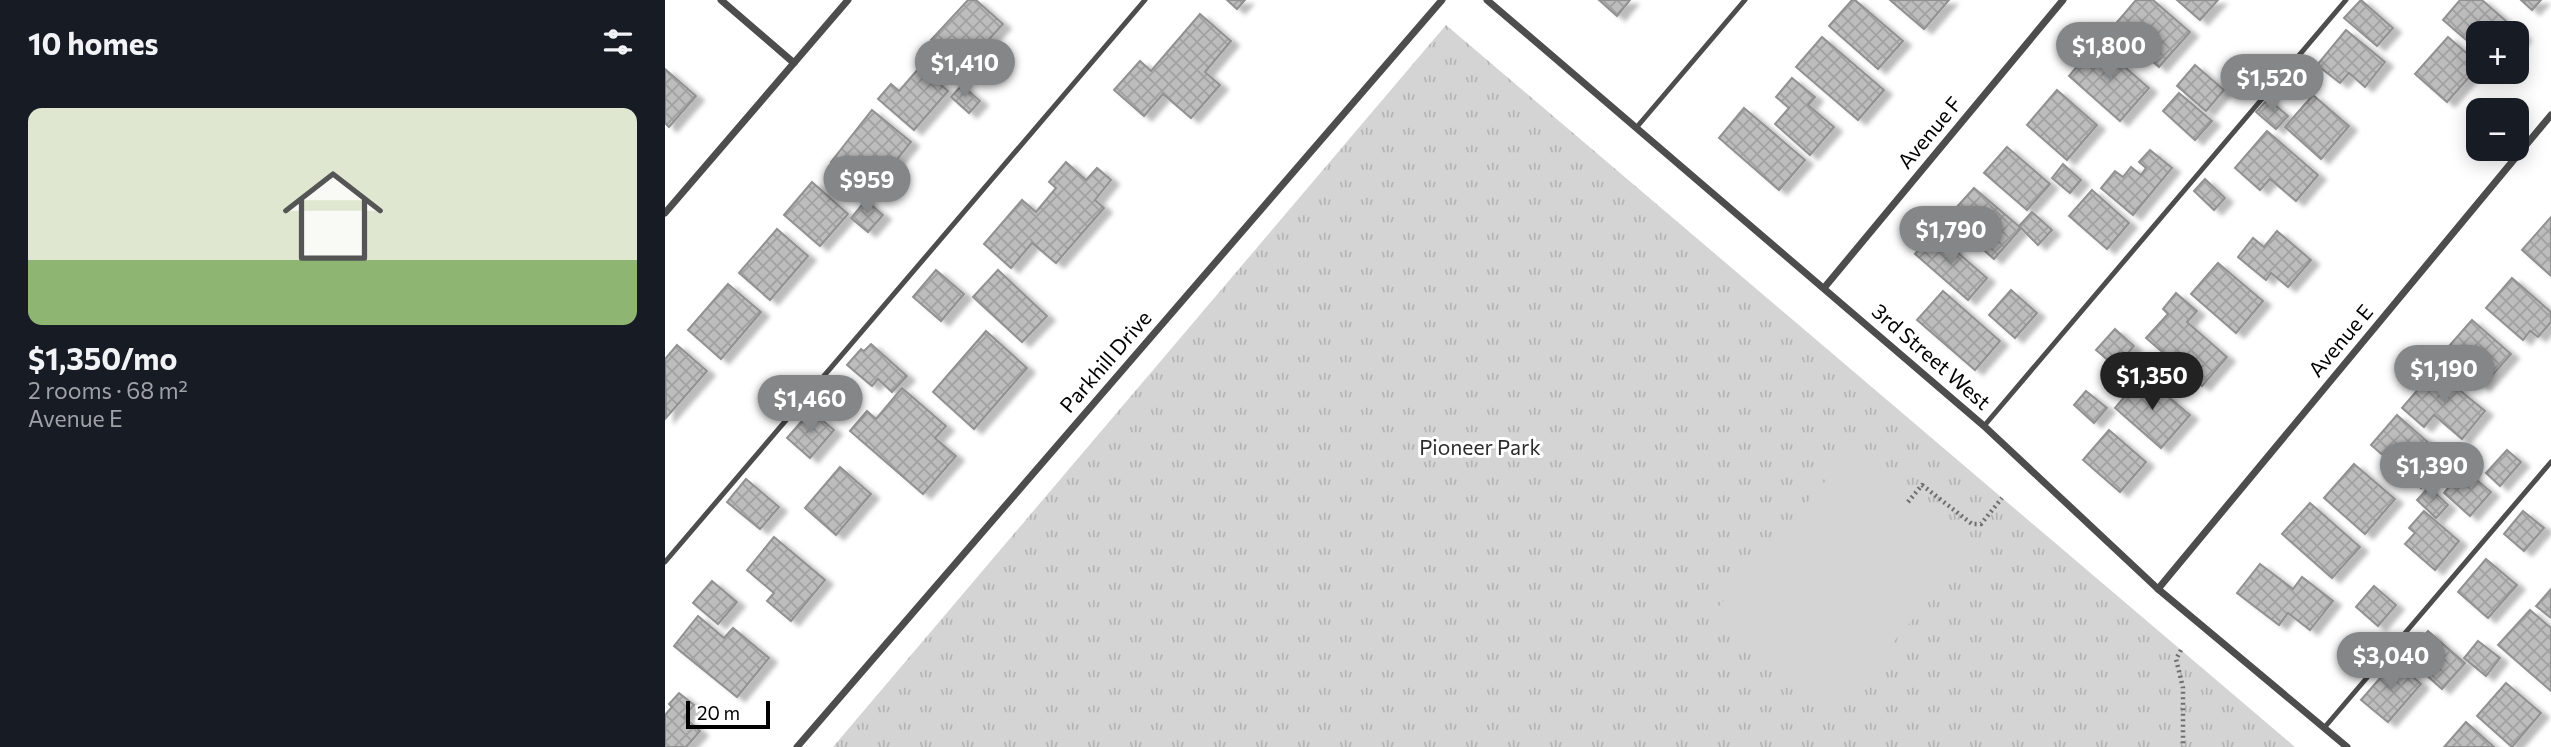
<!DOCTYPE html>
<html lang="en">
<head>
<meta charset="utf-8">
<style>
	:root { --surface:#171b24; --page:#20242c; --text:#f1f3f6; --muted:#9ea1a6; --accent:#858687 }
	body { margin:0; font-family:Commissioner,sans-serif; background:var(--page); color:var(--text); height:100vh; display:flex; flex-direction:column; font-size:26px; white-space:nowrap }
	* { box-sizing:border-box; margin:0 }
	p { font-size:23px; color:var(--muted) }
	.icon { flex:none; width:38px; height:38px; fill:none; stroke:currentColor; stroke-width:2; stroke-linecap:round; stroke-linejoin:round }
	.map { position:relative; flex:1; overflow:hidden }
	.side { display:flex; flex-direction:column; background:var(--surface); width:665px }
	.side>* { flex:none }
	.controls { position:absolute; left:1801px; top:21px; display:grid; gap:14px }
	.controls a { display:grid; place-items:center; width:63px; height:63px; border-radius:14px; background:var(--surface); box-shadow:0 4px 18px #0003; font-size:35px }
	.scale { position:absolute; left:21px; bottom:18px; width:84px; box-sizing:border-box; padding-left:7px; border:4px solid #000; border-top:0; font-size:19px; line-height:24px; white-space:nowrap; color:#000; -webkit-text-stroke:5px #fff; paint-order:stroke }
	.price { position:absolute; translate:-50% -60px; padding:0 16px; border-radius:24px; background:var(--accent); color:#fff; font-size:23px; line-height:46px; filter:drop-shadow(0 2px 4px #0008) }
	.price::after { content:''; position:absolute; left:50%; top:42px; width:21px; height:16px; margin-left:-10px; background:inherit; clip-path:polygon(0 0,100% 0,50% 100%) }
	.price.on { background:#222; color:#fff }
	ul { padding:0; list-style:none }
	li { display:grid; align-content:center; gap:14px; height:371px; padding:0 28px }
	li span { display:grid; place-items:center; height:217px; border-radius:14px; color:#555 }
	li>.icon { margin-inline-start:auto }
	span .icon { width:126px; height:126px; fill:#fffc; stroke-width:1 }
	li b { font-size:30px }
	h2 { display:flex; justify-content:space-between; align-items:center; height:84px; padding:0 28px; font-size:30px }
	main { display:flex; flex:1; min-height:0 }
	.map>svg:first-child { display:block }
</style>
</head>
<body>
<main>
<section class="side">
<h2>10 homes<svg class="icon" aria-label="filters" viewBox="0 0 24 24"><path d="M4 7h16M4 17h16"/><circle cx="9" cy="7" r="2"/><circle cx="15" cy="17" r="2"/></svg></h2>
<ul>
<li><span style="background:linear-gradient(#dfe7d0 70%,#8fb573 0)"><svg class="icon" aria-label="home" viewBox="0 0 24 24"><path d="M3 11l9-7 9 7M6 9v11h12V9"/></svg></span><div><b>$1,350/mo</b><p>2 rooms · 68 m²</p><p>Avenue E</p></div></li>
</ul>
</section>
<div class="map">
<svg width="1886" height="747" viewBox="0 0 1886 747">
	<defs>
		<pattern id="park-tufts" width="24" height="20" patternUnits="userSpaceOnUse" patternTransform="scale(1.75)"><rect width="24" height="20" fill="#d4d4d4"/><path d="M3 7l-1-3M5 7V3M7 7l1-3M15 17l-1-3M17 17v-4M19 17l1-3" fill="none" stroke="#b4b4b4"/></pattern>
		<pattern id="building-cross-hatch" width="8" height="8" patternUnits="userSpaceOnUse" patternTransform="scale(1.75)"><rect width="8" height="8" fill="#bdbdbd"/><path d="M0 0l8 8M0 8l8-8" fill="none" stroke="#a1a1a1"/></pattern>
		<filter id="shadow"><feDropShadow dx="8" dy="4.5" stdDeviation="2" flood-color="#0004"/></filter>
	</defs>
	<rect width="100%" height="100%" fill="#fff"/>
	<!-- park -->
	<path fill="url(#park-tufts)" d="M781,25L1630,747H168Z"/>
	<!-- pitch -->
	<path fill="#d4d4d4" d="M1185,452L1304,553L1164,718L1045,617Z"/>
	<!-- building -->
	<g fill="url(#building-cross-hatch)" stroke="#919191" stroke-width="2" filter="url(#shadow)">
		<path d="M303,0H311L338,24L298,68L266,40Z"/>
		<path d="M562,0H580L572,9Z"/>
		<path d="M934,0H965L952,16Z"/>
		<path d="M1187,0H1190L1238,41L1213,69L1164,26Z"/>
		<path d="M1225,0H1284L1259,29Z"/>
		<path d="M1471,0H1488L1525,32L1494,67L1448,27Z"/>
		<path d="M1512,0H1553L1535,20Z"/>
		<path d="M1696,0L1728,28L1712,46L1679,18Z"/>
		<path d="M1795,0H1817L1858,36L1852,44V33H1813V50L1778,20Z"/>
		<path d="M1856,0H1876L1867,10Z"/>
		<path d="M535,14L566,41L540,72L555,85L526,118L498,94L479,116L449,90L475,61L486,71Z"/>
		<path d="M1681,30L1720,62L1700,87L1684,73L1675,83L1652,65Z"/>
		<path d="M1157,37L1219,90L1193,120L1131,67Z"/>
		<path d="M1783,37L1813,63V67L1782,102L1750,74Z"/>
		<path d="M1432,43L1484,88L1455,121L1404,76Z"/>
		<path d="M1530,65L1559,90L1541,111L1512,86Z"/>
		<path d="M255,67L283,91L249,130L213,99L226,84L234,91Z"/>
		<path d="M0,69L31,96L4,127L0,123Z"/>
		<path d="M1127,78L1150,97L1143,105L1169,127L1145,155L1110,124L1124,108L1111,97Z"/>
		<path d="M297,85L315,101L304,113L286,97Z"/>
		<path d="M1392,90L1432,125L1402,160L1362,125Z"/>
		<path d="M1514,93L1547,121L1530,140L1498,111Z"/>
		<path d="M1648,95L1684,126L1656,159L1620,127Z"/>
		<path d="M1603,99L1623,116L1611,129L1591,112Z"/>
		<path d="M1079,108L1140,160L1114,190L1054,138Z"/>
		<path d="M207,110L246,142L205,193L166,162Z"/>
		<path d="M1602,131L1653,175L1631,201L1605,179L1595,190L1570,168Z"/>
		<path d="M1342,147L1385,184L1362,210L1319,173Z"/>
		<path d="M1485,150L1507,168L1468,215L1436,188L1450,171L1458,177L1466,167L1476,175L1481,168L1474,162Z"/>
		<path d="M401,162L421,180L432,168L446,180L430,200L439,208L391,263L367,243L346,268L319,244L357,200L371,212L391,188L384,182Z"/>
		<path d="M1398,164L1416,180L1405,193L1387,178Z"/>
		<path d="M1540,179L1560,198L1549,210L1529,191Z"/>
		<path d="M147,182L183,214L155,246L119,215Z"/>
		<path d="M1309,188L1356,228L1329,259L1282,218Z"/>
		<path d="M1427,190L1464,223L1442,249L1404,216Z"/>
		<path d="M201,200L218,215L203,232L186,218Z"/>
		<path d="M1367,212L1387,230L1373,245L1354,226Z"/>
		<path d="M1886,217V276L1857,250Z"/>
		<path d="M112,229L143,256L105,300L74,273Z"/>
		<path d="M1612,231L1646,260L1623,287L1606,273L1601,280L1573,257L1588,238L1599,247Z"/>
		<path d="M1269,232L1322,278L1303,300L1250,254Z"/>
		<path d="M1553,263L1598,301L1571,333L1526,294Z"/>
		<path d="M271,270L299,294L276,321L248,297Z"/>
		<path d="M333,270L382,316L357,342L308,297Z"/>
		<path d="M1847,278L1886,312V322L1873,337L1865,331L1858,340L1821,308Z"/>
		<path d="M63,284L96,312L56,359L23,330Z"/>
		<path d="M1346,290L1372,313L1350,338L1324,315Z"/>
		<path d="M1278,291L1335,341L1310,370L1252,320Z"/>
		<path d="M1511,293L1532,311L1522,322L1562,357L1537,386L1481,338L1503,314L1498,309Z"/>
		<path d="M1807,320L1846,354L1817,387L1778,353Z"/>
		<path d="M1450,329L1469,346L1451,367L1431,350Z"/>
		<path d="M321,331L362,368L309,429L268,392Z"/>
		<path d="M206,344L242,376L227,392L213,379L207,386L182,365L196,349L199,351Z"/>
		<path d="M12,345L42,371L1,418L0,359Z"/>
		<path d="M1770,370L1820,411L1797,439L1769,415L1759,427L1737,408Z"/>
		<path d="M1478,375L1525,415L1496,448L1450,408Z"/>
		<path d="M237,388L281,426L270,438L291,456L258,494L185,431L202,411L211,419Z"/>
		<path d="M1421,391L1442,408L1429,423L1409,405Z"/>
		<path d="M142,415L151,422L155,418L169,430L145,458L122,438Z"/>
		<path d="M1732,415L1782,459L1756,488L1706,445Z"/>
		<path d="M1444,430L1481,462L1455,492L1418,460Z"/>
		<path d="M1842,450L1856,462L1835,486L1821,473Z"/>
		<path d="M1689,464L1730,499L1700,534L1659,498Z"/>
		<path d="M175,467L206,494L171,535L140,508Z"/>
		<path d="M1799,469L1826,492L1805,516L1779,493Z"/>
		<path d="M81,479L114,507L95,529L62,502Z"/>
		<path d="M1764,487L1783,505L1771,518L1752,500Z"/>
		<path d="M1645,503L1695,547L1667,578L1617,534Z"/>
		<path d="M1759,511L1794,541L1770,570L1740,544L1750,533L1744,528Z"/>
		<path d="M1858,511L1879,528L1859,551L1839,534Z"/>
		<path d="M109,537L160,580L126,621L102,601L109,593L82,570Z"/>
		<path d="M1821,559L1852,585L1823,618L1793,592Z"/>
		<path d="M1595,564L1628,589L1637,577L1668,601L1645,630L1623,613L1614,625L1572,593Z"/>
		<path d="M47,581L72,602L53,624L28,603Z"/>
		<path d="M1709,586L1731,605L1713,626L1691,607Z"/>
		<path d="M1886,589V618L1871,606Z"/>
		<path d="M1865,610L1886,628V691L1833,645Z"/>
		<path d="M33,616L59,638L68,628L104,658L72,697L9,646Z"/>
		<path d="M1763,631L1800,663L1777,689L1741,657Z"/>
		<path d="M1813,641L1835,658L1821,676L1799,658Z"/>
		<path d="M1730,661L1756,684L1723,722L1696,700Z"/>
		<path d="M1841,683L1876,713L1847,747L1812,716Z"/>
		<path d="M14,693L29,705L19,717L35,731L21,747H0V715L7,707L4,704Z"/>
		<path d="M1801,722L1829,747H1779Z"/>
	</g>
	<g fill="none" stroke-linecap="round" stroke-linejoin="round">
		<!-- path -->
		<g stroke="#6f6f6f" stroke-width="4.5" stroke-dasharray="2 3.5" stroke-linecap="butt">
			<path d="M1243,502L1257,485L1307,524H1316L1337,498"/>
			<path d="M1516,650L1511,659L1518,688V747"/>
		</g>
		<!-- service -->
		<g stroke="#4d4d4d" stroke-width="5">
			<path d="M971,128L1080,0"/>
			<path d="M1319,426L1681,0"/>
			<path d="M0,562L480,0"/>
			<path d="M1659,728L1886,462"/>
		</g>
		<!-- minor -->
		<g stroke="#4d4d4d" stroke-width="7">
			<path d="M56,0L129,63"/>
			<path d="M822,0L1319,426L1493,589L1682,747"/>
			<path d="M0,213L183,0"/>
			<path d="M1159,288L1398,0"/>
			<path d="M1493,589L1886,115"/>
			<path d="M132,747L777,0"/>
		</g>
	</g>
	<g text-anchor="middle" stroke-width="6" stroke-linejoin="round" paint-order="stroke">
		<!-- street labels -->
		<g font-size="21" fill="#000" stroke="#fff">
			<text transform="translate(1265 133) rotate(-50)" y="7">Avenue F</text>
			<text transform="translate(1676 341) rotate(-50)" y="7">Avenue E</text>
			<text transform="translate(1266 357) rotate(41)" y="7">3rd Street West</text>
			<text transform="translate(441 362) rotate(-49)" y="7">Parkhill Drive</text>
		</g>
		<!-- park labels -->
		<g font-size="21" fill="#2b2b2b" stroke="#fff">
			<text x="815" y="455">Pioneer Park</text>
		</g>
	</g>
</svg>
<div class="controls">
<a>+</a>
<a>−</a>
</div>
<div class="scale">20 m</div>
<b class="price" style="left:1444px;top:82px">$1,800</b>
<b class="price" style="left:300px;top:99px">$1,410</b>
<b class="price" style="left:1607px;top:114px">$1,520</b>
<b class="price" style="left:202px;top:216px">$959</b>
<b class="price" style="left:1286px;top:266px">$1,790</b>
<b class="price" style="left:1779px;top:405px">$1,190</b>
<b class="price on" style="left:1487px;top:412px">$1,350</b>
<b class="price" style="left:145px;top:435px">$1,460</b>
<b class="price" style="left:1767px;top:502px">$1,390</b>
<b class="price" style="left:1726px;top:692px">$3,040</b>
</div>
</main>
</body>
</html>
